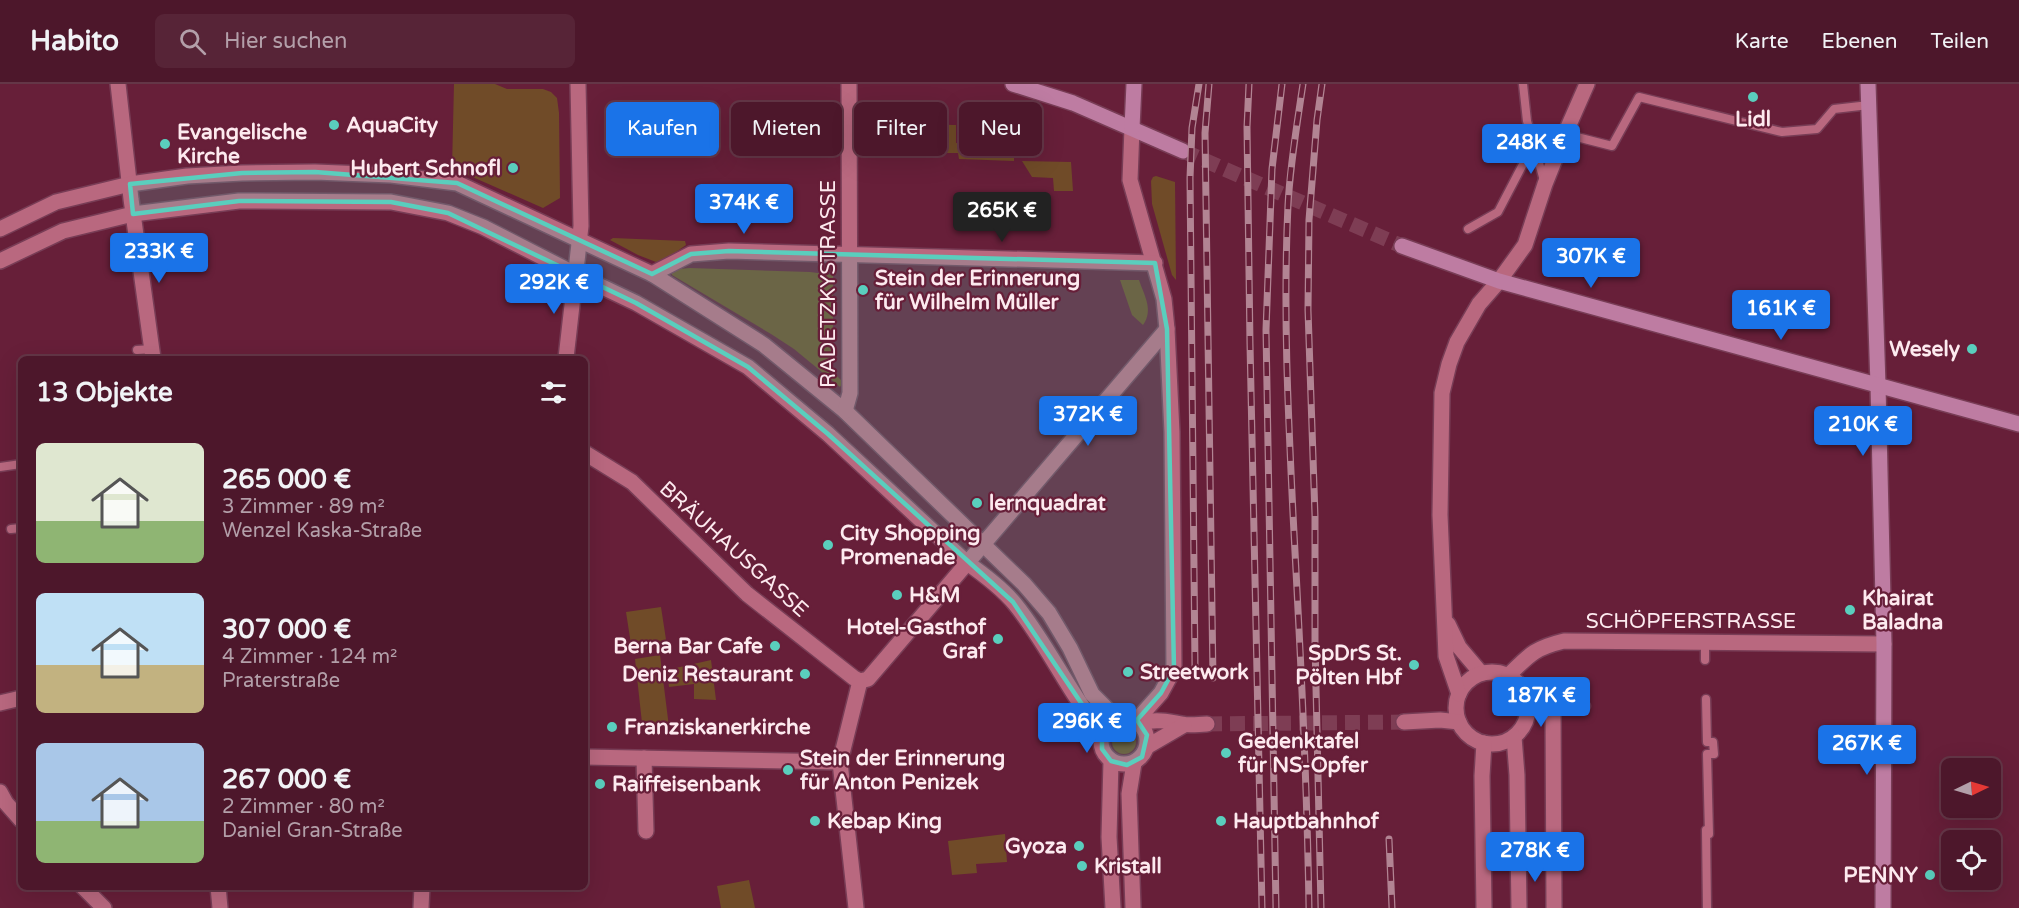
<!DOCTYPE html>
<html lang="de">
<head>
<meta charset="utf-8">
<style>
	:root { --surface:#4d172b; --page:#572437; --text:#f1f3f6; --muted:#b39fa9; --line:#643647; --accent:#1a73e8 }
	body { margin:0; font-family:"Varela Round",sans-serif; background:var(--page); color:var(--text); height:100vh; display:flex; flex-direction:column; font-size:22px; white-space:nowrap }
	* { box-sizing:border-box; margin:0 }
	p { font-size:20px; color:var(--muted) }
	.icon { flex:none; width:33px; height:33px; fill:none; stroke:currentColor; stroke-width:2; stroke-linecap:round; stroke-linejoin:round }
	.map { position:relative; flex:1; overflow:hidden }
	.drawer { position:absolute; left:18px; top:272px; width:570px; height:534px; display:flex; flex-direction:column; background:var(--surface); border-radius:9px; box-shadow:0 6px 24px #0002,0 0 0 2px var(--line) }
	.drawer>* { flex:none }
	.banner { position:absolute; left:606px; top:18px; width:570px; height:54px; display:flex; gap:12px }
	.needle { width:39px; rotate:85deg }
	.controls { position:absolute; left:1941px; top:674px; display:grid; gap:12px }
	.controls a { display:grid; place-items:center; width:60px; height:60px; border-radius:9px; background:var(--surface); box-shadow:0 6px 24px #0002,0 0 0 2px var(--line); font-size:30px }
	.price { position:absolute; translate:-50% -51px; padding:0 14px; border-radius:6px; background:var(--accent); color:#fff; font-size:20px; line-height:39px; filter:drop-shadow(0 2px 3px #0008) }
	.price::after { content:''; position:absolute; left:50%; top:36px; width:18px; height:14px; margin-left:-9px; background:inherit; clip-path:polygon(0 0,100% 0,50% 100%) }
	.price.selected { background:#222; color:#fff }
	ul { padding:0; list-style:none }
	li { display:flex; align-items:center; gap:18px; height:150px; padding:0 18px }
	li span { display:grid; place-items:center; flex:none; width:168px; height:120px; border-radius:9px; color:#555 }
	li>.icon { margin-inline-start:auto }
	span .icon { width:72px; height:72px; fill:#fffc; stroke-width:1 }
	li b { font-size:26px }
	h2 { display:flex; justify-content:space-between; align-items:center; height:72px; padding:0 18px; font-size:26px }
	.tag { padding:0 21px; border-radius:9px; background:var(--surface); box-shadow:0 6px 24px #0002,0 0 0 2px var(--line); font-size:21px; line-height:54px }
	.tag.selected { background:var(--accent); color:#fff }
	header { display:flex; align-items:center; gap:36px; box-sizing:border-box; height:84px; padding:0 30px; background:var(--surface); border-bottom:2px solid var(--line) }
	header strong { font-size:28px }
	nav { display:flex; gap:33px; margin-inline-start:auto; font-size:21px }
	.search { width:420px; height:54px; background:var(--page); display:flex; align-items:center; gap:15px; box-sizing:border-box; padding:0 21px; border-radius:9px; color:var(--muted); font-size:22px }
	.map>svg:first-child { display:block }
</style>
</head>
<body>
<header>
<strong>Habito</strong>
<div class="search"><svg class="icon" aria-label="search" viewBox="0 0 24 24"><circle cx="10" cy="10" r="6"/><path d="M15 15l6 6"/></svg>Hier suchen</div>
<nav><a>Karte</a><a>Ebenen</a><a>Teilen</a></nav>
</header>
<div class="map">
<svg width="2019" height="824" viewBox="0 0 2019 824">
	<rect width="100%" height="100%" fill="#671f39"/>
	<!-- green -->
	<g fill="#704b28">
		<path d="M454,0H495L507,5H543L551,8L557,14L559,29L560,114L543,124L452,84Z"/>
		<path d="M906,40L956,41V59L1014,60V77L959,75L958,69H905Z"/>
		<path d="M1022,77L1071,78L1073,107H1054L1053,94L1032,93Z"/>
		<path d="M1156,92L1175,98L1176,196L1172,191L1152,120L1151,97L1153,93Z"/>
		<path d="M613,154L685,157L686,161L669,173L656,178L638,171L610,156Z"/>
		<path d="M690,184L810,188L833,191V288L843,298L840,303L794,265L771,250L672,191V188L679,185Z"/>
		<path d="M1120,196H1139C1144,211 1154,226 1143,241L1132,231Z"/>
		<path d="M661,523L667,562L632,567L626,528Z"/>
		<path d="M660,571L669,643L642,639L635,575Z"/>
		<path d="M711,576L716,616L694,615V600L669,603L667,586Z"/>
		<circle cx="1124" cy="658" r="12"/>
		<path d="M1005,750L1007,778L976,780L977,789L952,791L948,757Z"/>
		<path d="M749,796L755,824H721L717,802Z"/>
	</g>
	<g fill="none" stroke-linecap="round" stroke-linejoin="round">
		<!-- street-tunnel -->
		<path stroke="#7e3d54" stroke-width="15" stroke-dasharray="15 8" stroke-linecap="butt" d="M1207,640L1404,638"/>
		<!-- secondary-tunnel -->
		<path stroke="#7e3d54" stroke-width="15" stroke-dasharray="15 8" stroke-linecap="butt" d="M1183,67L1402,162"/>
		<!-- lane casing -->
		<g stroke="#783d56" stroke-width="11">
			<g id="lane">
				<path d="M1523,0L1527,37L1545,100"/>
				<path d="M1565,50L1612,62L1639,13L1782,48L1817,45L1834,25L1869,21"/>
				<path d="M1468,145L1498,128L1533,61"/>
				<path d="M137,266L152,265"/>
				<path d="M0,383L21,380"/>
				<path d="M11,445L21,444"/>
				<path d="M1705,558V576"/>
				<path d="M1706,615L1707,658H1713L1714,670H1707L1709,750"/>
				<path d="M1553,622H1586"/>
				<path d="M1706,746L1707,824"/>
			</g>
		</g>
		<!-- street casing -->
		<g stroke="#783d56" stroke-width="18">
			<g id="street">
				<path d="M118,0L131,115L153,274"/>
				<path d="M1132,44L1130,96L1164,215L1167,245L1172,348L1174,585L1161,609L1136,637"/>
				<path d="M0,145L56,118L130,100L187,92L242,89L315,88L391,91L457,99L652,190L764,261L845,327L1024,500L1049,529L1070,564L1092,610L1117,635"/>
				<path d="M0,177L63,147L133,130L239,117L391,118L448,129L483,143L575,190L636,219L748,283L828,350L966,478C983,490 1002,504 1015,520C1048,561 1069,609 1102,650"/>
				<path d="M652,190L691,170L729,167L1155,179"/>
				<path d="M566,274L581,142L578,0"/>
				<path d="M845,327L850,309L849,0"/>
				<path d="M585,369L632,398L747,510L854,594L860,597L868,595L1167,245"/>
				<path d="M1448,540L1459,563L1481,589"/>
				<circle cx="1492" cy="624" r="36"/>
				<path d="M1509,591C1530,570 1535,564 1564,557L1884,560"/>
				<path d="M1459,610L1446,572L1440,431L1442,309L1449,280L1457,258L1479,220L1499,197L1525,161L1545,100L1565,50L1587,0"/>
				<path d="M1529,618L1553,622L1554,824"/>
				<path d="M0,619L21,614"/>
				<circle cx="1124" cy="657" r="23"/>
				<path d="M1404,638L1440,636L1459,638"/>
				<path d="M1139,639C1155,635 1167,637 1182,640C1190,642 1199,640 1207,640"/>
				<path d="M1514,653L1517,691L1519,824"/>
				<path d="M1484,659L1482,692L1484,824"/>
				<path d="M1148,662L1184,641"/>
				<path d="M585,673L840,678"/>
				<path d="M644,674L646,747"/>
				<path d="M1111,677L1109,753L1113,824"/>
				<path d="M0,708L6,719L21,736"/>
				<path d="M82,802L104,824"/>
				<path d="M218,802L220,824"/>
				<path d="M421,824L422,802"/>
				<path d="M856,824L840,678L860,597"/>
				<path d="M1133,824L1129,710L1134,679"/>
			</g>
		</g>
		<!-- secondary casing -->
		<g stroke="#783d56" stroke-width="18">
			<g id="secondary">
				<path d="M1013,0L1073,19L1183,67"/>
				<path d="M1868,0L1878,301L1884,560L1883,824"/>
				<path d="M1132,44L1134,0"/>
				<path d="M1402,162L1499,197L2019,340"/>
			</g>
		</g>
		<!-- lane -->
		<use href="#lane" stroke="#b9687f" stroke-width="8"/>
		<!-- street -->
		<use href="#street" stroke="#b9687f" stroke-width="15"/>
		<!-- secondary -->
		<use href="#secondary" stroke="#be7ca2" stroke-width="15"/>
		<!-- rail casing -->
		<g stroke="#b28493" stroke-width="7">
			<g id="rail">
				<path d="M1209,0L1205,49L1213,594"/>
				<path d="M1249,0L1247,43L1250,260L1262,824"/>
				<path d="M1303,0C1297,40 1290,81 1288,121C1283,224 1288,327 1293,430C1300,561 1307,693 1309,824"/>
				<path d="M1195,582L1190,94L1192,44L1199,0"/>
				<path d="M1389,755L1392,824"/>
				<path d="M1276,824L1266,246L1272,85L1282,0"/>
				<path d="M1321,824L1315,559V432L1308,226L1309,136L1317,36L1322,0"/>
			</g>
		</g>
		<!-- rail -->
		<use href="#rail" stroke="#671f39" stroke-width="4.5" stroke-dasharray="14" stroke-linecap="butt"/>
	</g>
	<!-- marked area -->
	<path fill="#5acebd" fill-opacity="0.2" stroke="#5acebd" stroke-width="4.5" stroke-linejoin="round" d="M315,88L457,99L652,190L691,170L729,167L1155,179L1167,245L1174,585L1161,609L1137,636L1147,651L1142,673L1127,681L1111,677L1102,665V650L1013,518L828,350L748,283L636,219L448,129L391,118L239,117L133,130L130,100L242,89Z"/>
	<!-- markers -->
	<g fill="#5acebd" stroke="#671f39" stroke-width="2">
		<circle cx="1753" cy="13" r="6"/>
		<circle cx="334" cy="41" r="6"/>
		<circle cx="165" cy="60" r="6"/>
		<circle cx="513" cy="84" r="6"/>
		<circle cx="863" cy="206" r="6"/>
		<circle cx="1972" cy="265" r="6"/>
		<circle cx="977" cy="419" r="6"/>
		<circle cx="828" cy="461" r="6"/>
		<circle cx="897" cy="511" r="6"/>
		<circle cx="1850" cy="526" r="6"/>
		<circle cx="998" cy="555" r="6"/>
		<circle cx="775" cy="562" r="6"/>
		<circle cx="1414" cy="581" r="6"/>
		<circle cx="1128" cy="588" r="6"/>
		<circle cx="805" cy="590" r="6"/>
		<circle cx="612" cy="643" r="6"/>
		<circle cx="1226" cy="669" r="6"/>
		<circle cx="788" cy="686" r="6"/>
		<circle cx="600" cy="700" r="6"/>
		<circle cx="815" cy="737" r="6"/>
		<circle cx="1221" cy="737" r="6"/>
		<circle cx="1079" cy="762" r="6"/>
		<circle cx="1082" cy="782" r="6"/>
		<circle cx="1930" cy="791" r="6"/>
	</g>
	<g text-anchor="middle" stroke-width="4.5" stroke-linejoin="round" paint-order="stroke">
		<!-- poi labels -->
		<g font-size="21" font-weight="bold" fill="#fdeaef" stroke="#671f39" text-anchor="start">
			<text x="1753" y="42" text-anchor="middle">Lidl</text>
			<text x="346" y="48">AquaCity</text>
			<text x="177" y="55">Evangelische<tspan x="177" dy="24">Kirche</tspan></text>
			<text x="501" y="91" text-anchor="end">Hubert Schnofl</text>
			<text x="875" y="201">Stein der Erinnerung<tspan x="875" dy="24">für Wilhelm Müller</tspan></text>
			<text x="1960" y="272" text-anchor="end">Wesely</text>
			<text x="989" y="426">lernquadrat</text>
			<text x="840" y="456">City Shopping<tspan x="840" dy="24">Promenade</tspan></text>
			<text x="909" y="518">H&amp;M</text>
			<text x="1862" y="521">Khairat<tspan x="1862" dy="24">Baladna</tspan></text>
			<text x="986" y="550" text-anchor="end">Hotel-Gasthof<tspan x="986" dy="24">Graf</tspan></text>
			<text x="763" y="569" text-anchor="end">Berna Bar Cafe</text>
			<text x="1402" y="576" text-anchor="end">SpDrS St.<tspan x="1402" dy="24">Pölten Hbf</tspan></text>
			<text x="1140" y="595">Streetwork</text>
			<text x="793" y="597" text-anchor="end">Deniz Restaurant</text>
			<text x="624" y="650">Franziskanerkirche</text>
			<text x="1238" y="664">Gedenktafel<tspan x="1238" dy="24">für NS-Opfer</tspan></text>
			<text x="800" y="681">Stein der Erinnerung<tspan x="800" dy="24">für Anton Penizek</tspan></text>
			<text x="612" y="707">Raiffeisenbank</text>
			<text x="827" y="744">Kebap King</text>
			<text x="1233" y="744">Hauptbahnhof</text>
			<text x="1067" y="769" text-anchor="end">Gyoza</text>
			<text x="1094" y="789">Kristall</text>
			<text x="1918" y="798" text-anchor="end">PENNY</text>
		</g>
		<!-- street labels -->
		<g font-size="21" fill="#fdeaef" stroke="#671f39">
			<text transform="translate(828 200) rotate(-90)" y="7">RADETZKYSTRASSE</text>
			<text transform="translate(734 465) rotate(42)" y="7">BRÄUHAUSGASSE</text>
			<text x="1691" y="544">SCHÖPFERSTRASSE</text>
		</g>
	</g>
</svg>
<div class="controls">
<a><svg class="needle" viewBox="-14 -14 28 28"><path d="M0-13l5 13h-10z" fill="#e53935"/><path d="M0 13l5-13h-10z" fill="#b39fa9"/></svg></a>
<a><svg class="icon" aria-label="locate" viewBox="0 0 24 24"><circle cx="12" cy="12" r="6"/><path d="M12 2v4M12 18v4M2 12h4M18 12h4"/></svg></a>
</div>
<b class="price" style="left:1531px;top:91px">248K €</b>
<b class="price" style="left:744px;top:151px">374K €</b>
<b class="price selected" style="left:1002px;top:159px">265K €</b>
<b class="price" style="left:159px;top:200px">233K €</b>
<b class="price" style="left:1591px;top:205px">307K €</b>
<b class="price" style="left:554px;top:231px">292K €</b>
<b class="price" style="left:1781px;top:257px">161K €</b>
<b class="price" style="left:1088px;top:363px">372K €</b>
<b class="price" style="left:1863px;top:373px">210K €</b>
<b class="price" style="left:1541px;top:644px">187K €</b>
<b class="price" style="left:1087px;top:670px">296K €</b>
<b class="price" style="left:1867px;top:692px">267K €</b>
<b class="price" style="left:1535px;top:799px">278K €</b>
<div class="banner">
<a class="tag selected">Kaufen</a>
<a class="tag">Mieten</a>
<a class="tag">Filter</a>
<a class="tag">Neu</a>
</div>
<section class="drawer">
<h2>13 Objekte<svg class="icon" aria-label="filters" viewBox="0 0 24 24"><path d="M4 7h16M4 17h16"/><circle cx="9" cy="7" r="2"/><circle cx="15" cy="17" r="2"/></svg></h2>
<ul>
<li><span style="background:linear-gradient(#dfe7d0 65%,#8fb573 0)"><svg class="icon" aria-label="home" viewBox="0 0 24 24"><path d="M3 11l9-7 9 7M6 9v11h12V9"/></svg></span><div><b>265 000 €</b><p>3 Zimmer · 89 m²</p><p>Wenzel Kaska-Straße</p></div></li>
<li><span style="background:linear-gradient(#bfe0f5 60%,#c2b280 0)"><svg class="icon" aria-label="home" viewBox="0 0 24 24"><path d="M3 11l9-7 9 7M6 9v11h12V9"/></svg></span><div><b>307 000 €</b><p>4 Zimmer · 124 m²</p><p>Praterstraße</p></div></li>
<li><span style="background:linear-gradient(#a9c7e8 65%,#8fb573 0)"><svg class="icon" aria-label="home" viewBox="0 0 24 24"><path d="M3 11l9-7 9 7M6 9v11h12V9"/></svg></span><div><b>267 000 €</b><p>2 Zimmer · 80 m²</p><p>Daniel Gran-Straße</p></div></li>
</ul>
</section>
</div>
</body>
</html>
